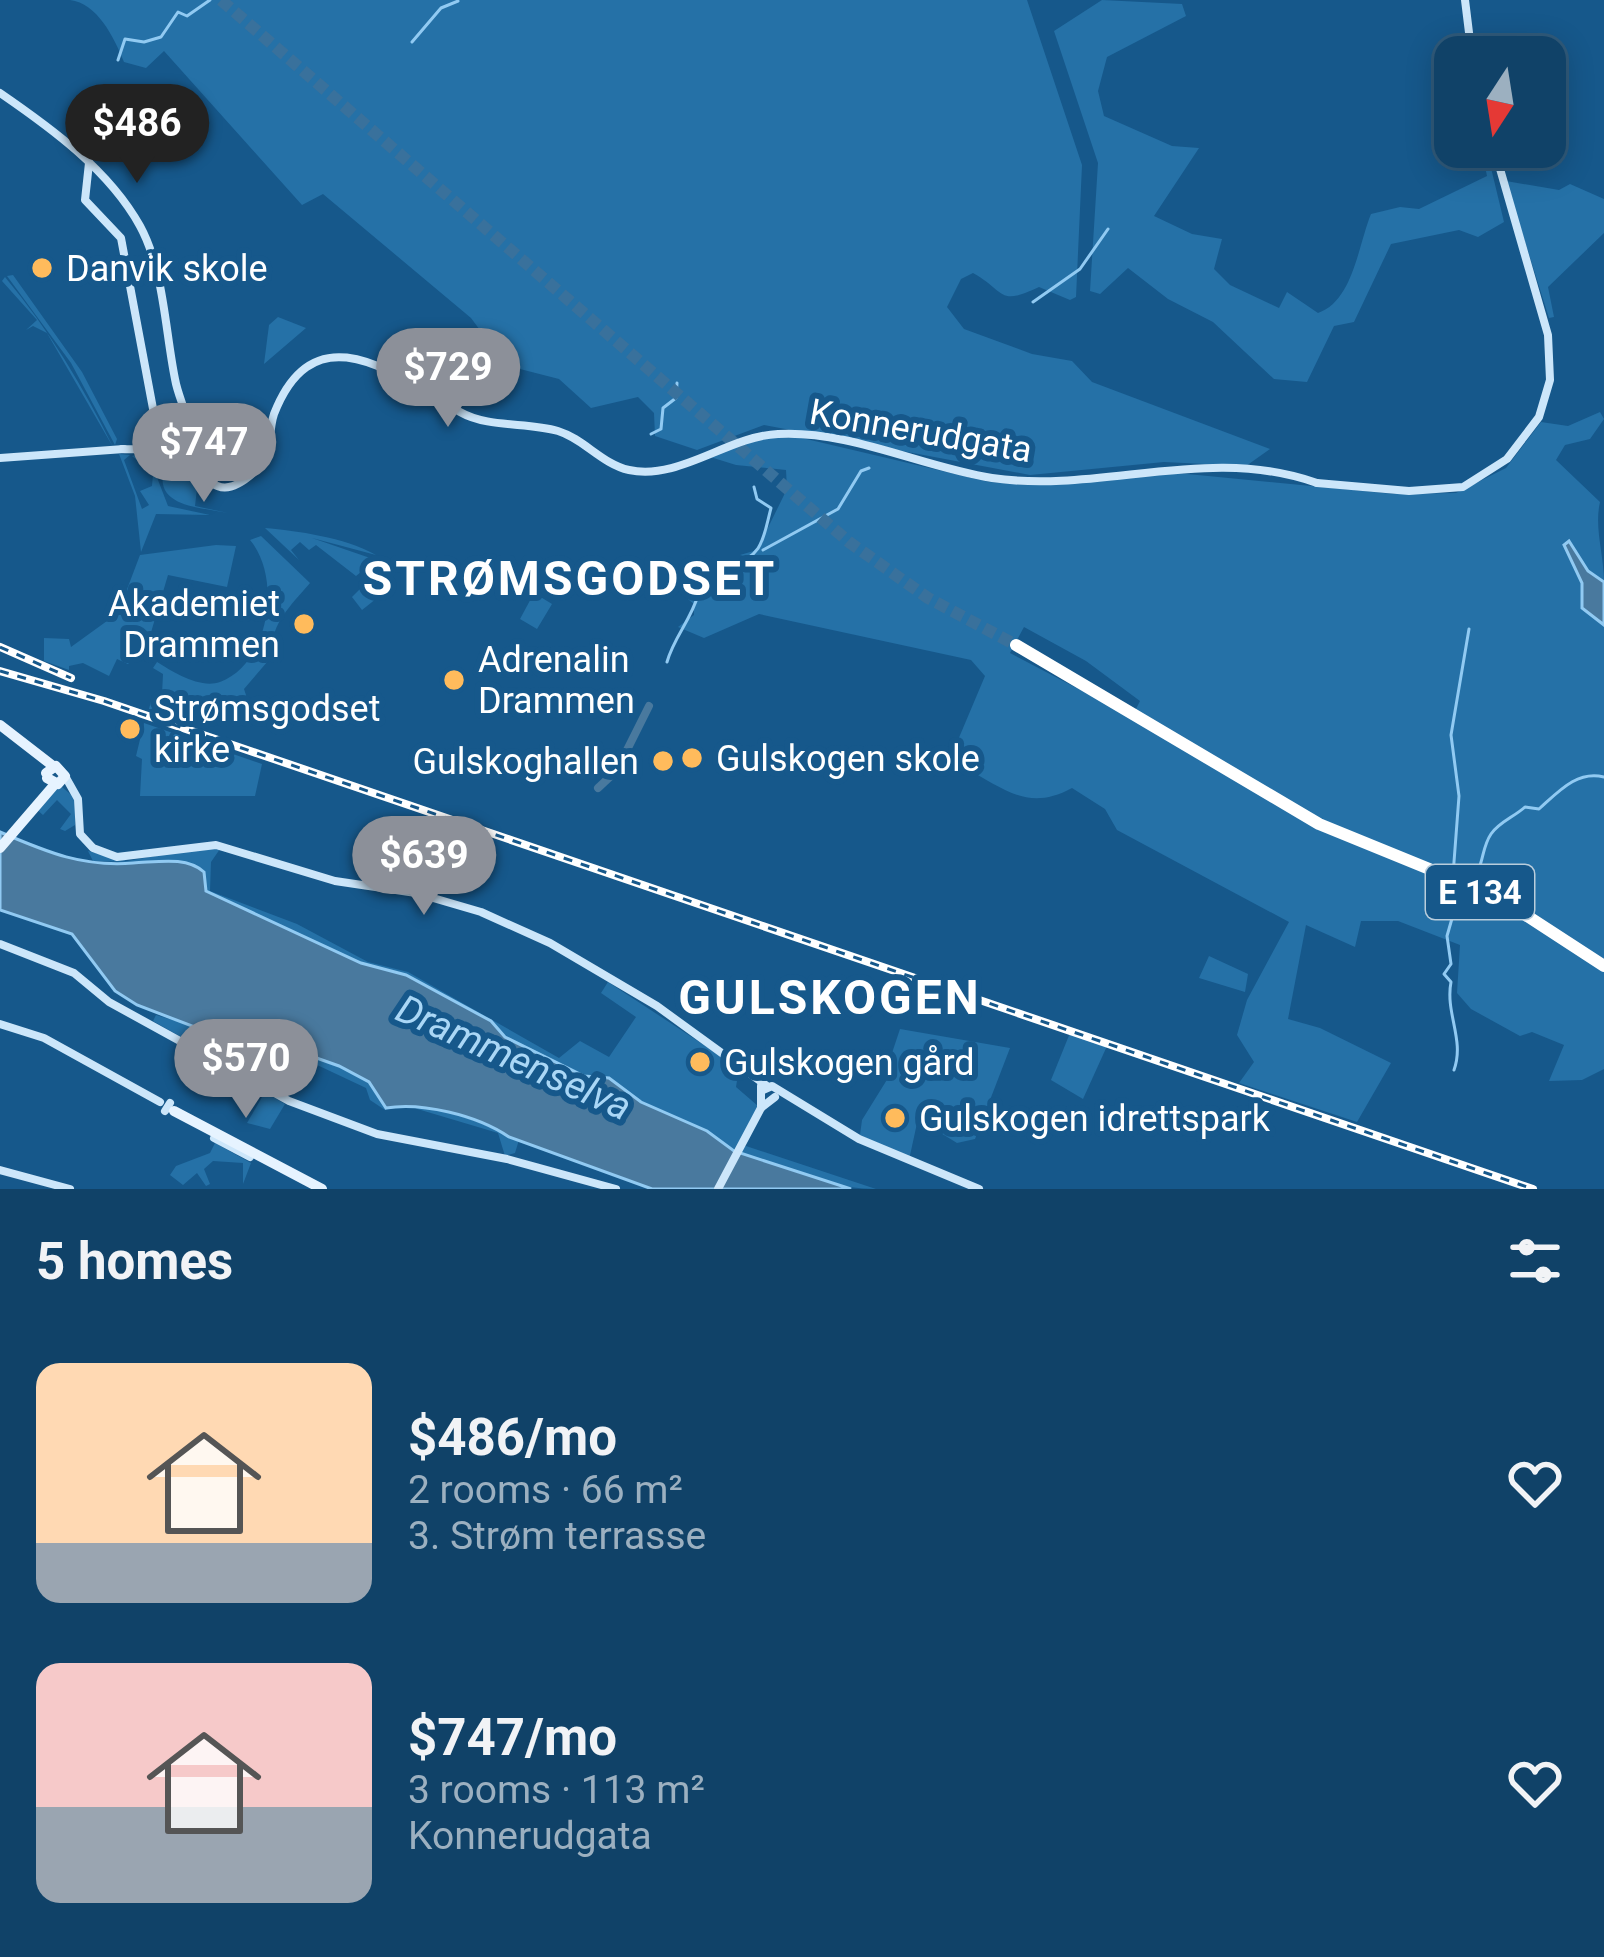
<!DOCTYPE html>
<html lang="en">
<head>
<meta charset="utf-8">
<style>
	:root { --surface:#104268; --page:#19496e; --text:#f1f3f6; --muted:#9cb0c0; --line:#305b7c; --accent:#8c9099 }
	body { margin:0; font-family:Roboto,sans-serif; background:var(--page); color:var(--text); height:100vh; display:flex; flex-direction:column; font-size:45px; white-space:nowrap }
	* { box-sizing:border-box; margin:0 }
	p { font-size:39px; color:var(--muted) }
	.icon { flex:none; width:66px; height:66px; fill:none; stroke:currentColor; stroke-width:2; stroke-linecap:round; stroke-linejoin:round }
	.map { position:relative; height:1189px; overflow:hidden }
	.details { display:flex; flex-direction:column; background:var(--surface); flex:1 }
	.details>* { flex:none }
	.needle { width:78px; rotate:192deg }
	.tools { position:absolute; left:1434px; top:36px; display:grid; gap:24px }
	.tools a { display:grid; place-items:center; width:132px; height:132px; border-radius:24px; background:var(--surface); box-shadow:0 6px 30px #0003,0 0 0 3px var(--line); font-size:60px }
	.price { position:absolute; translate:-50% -102px; padding:0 27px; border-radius:42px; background:var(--accent); color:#fff; font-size:39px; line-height:78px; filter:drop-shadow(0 3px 6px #0008) }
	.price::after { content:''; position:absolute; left:50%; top:72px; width:36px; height:27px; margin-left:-18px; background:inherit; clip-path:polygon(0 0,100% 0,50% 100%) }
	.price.on { background:#222; color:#fff }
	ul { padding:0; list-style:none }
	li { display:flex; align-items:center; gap:36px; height:300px; padding:0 36px }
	li span { display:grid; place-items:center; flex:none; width:336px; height:240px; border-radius:24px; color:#555 }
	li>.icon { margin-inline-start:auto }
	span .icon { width:144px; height:144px; fill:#fffc; stroke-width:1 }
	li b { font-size:51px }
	h2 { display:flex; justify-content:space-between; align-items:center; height:144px; padding:0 36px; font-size:51px }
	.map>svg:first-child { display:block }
</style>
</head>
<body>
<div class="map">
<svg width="1604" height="1189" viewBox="0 0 1604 1189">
	<rect width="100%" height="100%" fill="#16588b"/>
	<!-- green -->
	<g fill="#2571a7" fill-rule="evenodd">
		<path d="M70,0H1027L1082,165L1076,297L1070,300L1039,287C997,307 1006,291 973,273L961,279L947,307L964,329L1032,354L1072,361L1092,382L1270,449L1246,466L1164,462L1030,475L764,425L697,450L655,436L654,413L638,397L591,408L559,379L520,369L497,353L471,318L323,194L302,205L164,51L146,68L124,62C114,37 97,3 70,0Z"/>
		<path d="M1102,0L1182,4L1186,16L1107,57L1098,91L1104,116L1172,146L1199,148L1154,216L1192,234L1222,239L1214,269L1230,285L1279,308L1287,292L1318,313C1353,301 1358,246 1371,214L1400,207L1419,209L1487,176L1481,147H1486L1504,222L1478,237L1459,230L1391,244L1354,322L1334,326L1307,382L1274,379L1213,322L1168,299L1128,268L1100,294L1090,291L1098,163L1054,31Z"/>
		<path d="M1506,181L1559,190L1570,184L1604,199V233L1548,287L1554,317L1549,318Z"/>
		<path d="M13,275L82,372L117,439L115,445L71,363L7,276Z"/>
		<path d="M5,277C49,330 83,386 113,447L47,333L33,326L26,330L37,320L2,281Z"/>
		<path d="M278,317L306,328L264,364L269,325Z"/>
		<path d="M1600,412L1604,419L1590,439L1565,445L1556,460L1600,502C1594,528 1604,554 1604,582L1588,571L1575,549L1564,545L1582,583V608L1604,625V1069L1582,1080L1549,1081L1564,1045L1532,1032L1520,1036L1471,1009L1457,993L1460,945L1398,921H1361L1355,947L1306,925L1288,1019L1320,1028L1391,1063L1357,1122L1239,1083L1254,1062L1237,1035L1247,1000L1289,922L1117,830L1105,809L1072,788C1028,812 1005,789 965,768L958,740L985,676L971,660L759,614L704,638L678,627L694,615V604L683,595L689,585L711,588L740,555L757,550L787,489L786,470L736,465L707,456L764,438H802L989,482L1026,485L1167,472L1394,494L1456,493L1506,468L1541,422L1568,426ZM1024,627L1086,661L1140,701L1132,717L1010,653Z"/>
		<path d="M143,452L157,457L158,466L153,467L168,506L210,515L156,514L141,552L135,496L119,454L130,455L124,460L142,509L149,505L140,491L152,486L153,474L132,456Z"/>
		<path d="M170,454L198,480L195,506L228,513C191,506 144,505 170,454Z"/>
		<path d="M265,528C297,531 344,537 376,555L312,538L376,560L356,576L316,545L309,550L300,542L291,550L299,560Z"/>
		<path d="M261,536L310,583C294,602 266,628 274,654L244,689L250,707L212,714L149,709L152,697L162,694L163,674L153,668L157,662C173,672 200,689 220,682C270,663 282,578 250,540Z"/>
		<path d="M216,545L236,546L227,587L168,575L144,656L135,655L128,664L117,659L109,676L83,663L69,666V670L44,661V638L69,639L71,647L118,613L140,555Z"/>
		<path d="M379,570L391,587L362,610L352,597Z"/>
		<path d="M534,593L552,604L537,629L520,619Z"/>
		<path d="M144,723L262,764L255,796H140L142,759L136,756Z"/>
		<path d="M62,787L75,798V825L65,831L60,829L71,814L57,800L43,815L35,808L49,791Z"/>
		<path d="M195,849H220L211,862L210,891L297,924L368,962L408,972L559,1058L580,1041L609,1057L636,1017L601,993L608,982L739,1068L736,1087L758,1106L736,1149L746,1146L876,1189C792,1189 673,1122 603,1077L584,1076L505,1037L400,972L368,966L206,891L181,863L93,861L88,851L127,861Z"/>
		<path d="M1209,956L1248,974L1245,992L1199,978Z"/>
		<path d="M156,1015L206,1030L197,1046L153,1021Z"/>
		<path d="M900,1029L1010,1048L975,1139L957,1143L931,1127L934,1118L919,1114L909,1160L860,1135L862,1120L893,1070L889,1062Z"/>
		<path d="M1070,1033L1107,1046L1083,1099L1051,1080Z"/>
		<path d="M243,1041C282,1048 338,1057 371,1084C381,1092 377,1099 386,1108C427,1100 479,1121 519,1140L515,1153L505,1156L498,1133L404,1105L385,1110L370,1100L366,1088L315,1064L242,1046L231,1065L225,1062L234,1042Z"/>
		<path d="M265,1092L285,1104L270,1129L247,1123Z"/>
		<path d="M215,1143L251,1163L243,1184V1163L213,1161L204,1169L210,1184L206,1186L197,1173L183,1185L170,1175L176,1166L210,1153Z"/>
	</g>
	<!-- water -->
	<g fill="#49799e" stroke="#91caf2" stroke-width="3">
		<path d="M1569,541L1588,571L1604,582V625L1582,608V583L1564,545Z"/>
		<path d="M0,832C49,853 83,867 133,863C158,862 186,856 204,872L206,891L361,963L406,975L491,1021L505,1037L584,1076L609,1078L641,1102L707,1131L734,1151L851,1189H652L509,1137C477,1115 421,1102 386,1108L369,1082L339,1066L280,1045L234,1042L137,1005L115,991L72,934L0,910Z"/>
	</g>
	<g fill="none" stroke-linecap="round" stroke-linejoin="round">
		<!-- stream -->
		<g stroke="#91caf2" stroke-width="3">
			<path d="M412,42L441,8L458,1"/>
			<path d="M118,60L125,39L144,42L161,37L178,12L187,16L210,0"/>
			<path d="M1033,302L1080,269L1108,229"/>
			<path d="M651,434L661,429L663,408L676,398L677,383"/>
			<path d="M763,550L838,509L861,471L869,468"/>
			<path d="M667,662C674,637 691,620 698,595L724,581L731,565C764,556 763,538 771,508L757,499L754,487"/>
			<path d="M1453,875L1459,796L1451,735L1469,629"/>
			<path d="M1469,882C1485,869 1480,850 1491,834C1499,822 1514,817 1525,807L1539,809C1558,792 1577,770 1604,777"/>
			<path d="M1454,1070C1465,1040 1445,1013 1451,982L1444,974L1451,964L1447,936L1461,887"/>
		</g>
		<!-- river -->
		<g stroke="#49799e" stroke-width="8">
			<path d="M619,766L649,706"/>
			<path d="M598,788L613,774"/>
		</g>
		<!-- highway-tunnel -->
		<path stroke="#39719c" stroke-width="12" stroke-dasharray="12 6" stroke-linecap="butt" d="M221,0L849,542L928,598L1016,645"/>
		<!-- secondary -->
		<g stroke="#cce6fa" stroke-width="8">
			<path d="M1465,0L1472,57"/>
			<path d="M0,93C51,128 109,170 140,226C164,270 165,330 175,379C180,408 200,428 178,456"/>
			<path d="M89,163L85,200L121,238L160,446"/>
			<path d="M122,449C138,450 156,448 171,453C207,464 212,521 267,459C271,444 269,429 274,414C315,308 397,376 460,412C488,428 527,422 558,431C584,439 602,464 629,470C679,481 728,436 778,434C849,430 922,467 992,478C1101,494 1208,444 1317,483"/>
			<path d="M0,458L124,449"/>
			<path d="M1317,483L1409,491L1463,487L1507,459L1539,417L1550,380L1548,335L1496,155"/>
			<path d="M65,776L78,799L80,834L93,848L117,857L216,845L335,881L416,893L481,912L550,943L657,1006L767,1086"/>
			<path d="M0,944L74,973L109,1002L289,1101L377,1134L507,1159L616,1189"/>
			<path d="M0,1024L44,1038L160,1102"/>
			<path d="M763,1090L772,1086L859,1139L979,1189"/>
			<path d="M762,1107L775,1097"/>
			<path d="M165,1111L170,1103"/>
			<path d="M214,1138L250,1157"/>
			<path d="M0,1170L70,1189"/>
			<path d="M718,1189L761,1108V1086"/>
		</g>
		<!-- primary -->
		<g stroke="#e6f3ff" stroke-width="10">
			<path d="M0,725L53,766"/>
			<path d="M46,773L56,766L65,776L58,784L47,778"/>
			<path d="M0,848L55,784"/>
			<path d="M174,1111L322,1189"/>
		</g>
		<!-- highway -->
		<path stroke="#fff" stroke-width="12" d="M1016,645L1319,824L1498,897L1604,966"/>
		<!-- rail casing -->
		<g stroke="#fff" stroke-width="8">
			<g id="rail">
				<path d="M0,647L71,678"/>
				<path d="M0,671L104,701L1533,1189"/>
			</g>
		</g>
		<!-- rail -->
		<use href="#rail" stroke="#16588b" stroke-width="3" stroke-dasharray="9" stroke-linecap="butt"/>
	</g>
	<!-- markers -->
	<g fill="#ffbb5c" stroke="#16588b" stroke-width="4.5">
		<circle cx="42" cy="268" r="12"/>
		<circle cx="304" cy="624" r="12"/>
		<circle cx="454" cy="680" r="12"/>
		<circle cx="130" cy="729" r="12"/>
		<circle cx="692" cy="758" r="12"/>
		<circle cx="663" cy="761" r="12"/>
		<circle cx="700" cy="1062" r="12"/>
		<circle cx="895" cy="1118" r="12"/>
	</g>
	<g text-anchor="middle" stroke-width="12" stroke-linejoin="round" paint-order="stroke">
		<!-- shield labels -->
		<rect fill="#16588b" stroke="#b9cddc" stroke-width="3" x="1426" y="865" width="108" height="54" rx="9"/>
		<g font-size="33" font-weight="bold" fill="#fff">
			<text x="1480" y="904">E 134</text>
		</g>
		<!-- poi labels -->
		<g font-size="36" fill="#fff" stroke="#16588b" text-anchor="start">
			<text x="66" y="281">Danvik skole</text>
			<text x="280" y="616" text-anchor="end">Akademiet<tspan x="280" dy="41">Drammen</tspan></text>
			<text x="478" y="672">Adrenalin<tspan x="478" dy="41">Drammen</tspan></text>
			<text x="154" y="721">Strømsgodset<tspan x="154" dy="41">kirke</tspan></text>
			<text x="716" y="771">Gulskogen skole</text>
			<text x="639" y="774" text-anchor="end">Gulskoghallen</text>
			<text x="724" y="1075">Gulskogen gård</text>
			<text x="919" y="1131">Gulskogen idrettspark</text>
		</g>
		<!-- street labels -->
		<g font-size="36" fill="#fff" stroke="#16588b">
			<text transform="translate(921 430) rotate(10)" y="13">Konnerudgata</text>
		</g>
		<!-- water labels -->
		<g font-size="39" font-style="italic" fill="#aad7f6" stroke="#16588b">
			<text transform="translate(514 1057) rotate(24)" y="14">Drammenselva</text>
		</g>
		<!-- district labels -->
		<g font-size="48" font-weight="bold" letter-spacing="3" fill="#fff" stroke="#16588b">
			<text x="570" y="595">STRØMSGODSET</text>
			<text x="830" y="1014">GULSKOGEN</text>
		</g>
	</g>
</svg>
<div class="tools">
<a><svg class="needle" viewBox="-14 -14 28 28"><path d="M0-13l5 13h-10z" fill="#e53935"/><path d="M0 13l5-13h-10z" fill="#9cb0c0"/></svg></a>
</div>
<b class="price on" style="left:137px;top:186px">$486</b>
<b class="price" style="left:448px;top:430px">$729</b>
<b class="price" style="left:204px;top:505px">$747</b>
<b class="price" style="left:424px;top:918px">$639</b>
<b class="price" style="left:246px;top:1121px">$570</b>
</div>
<section class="details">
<h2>5 homes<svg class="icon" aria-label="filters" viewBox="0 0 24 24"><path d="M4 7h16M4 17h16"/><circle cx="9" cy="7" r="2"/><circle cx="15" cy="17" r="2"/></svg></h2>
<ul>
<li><span style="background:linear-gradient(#ffd9b3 75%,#9aa5b1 0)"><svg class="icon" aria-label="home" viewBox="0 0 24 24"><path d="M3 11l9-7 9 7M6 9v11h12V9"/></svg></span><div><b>$486/mo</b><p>2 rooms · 66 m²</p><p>3. Strøm terrasse</p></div><svg class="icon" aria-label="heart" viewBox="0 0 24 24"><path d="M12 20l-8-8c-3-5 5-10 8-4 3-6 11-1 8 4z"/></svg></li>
<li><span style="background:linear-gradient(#f6c9c9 60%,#9aa5b1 0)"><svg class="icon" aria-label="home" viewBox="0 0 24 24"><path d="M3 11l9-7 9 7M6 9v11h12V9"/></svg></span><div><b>$747/mo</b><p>3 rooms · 113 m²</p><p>Konnerudgata</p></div><svg class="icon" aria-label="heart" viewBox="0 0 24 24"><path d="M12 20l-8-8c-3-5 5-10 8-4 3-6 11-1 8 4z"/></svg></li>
</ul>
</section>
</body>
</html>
